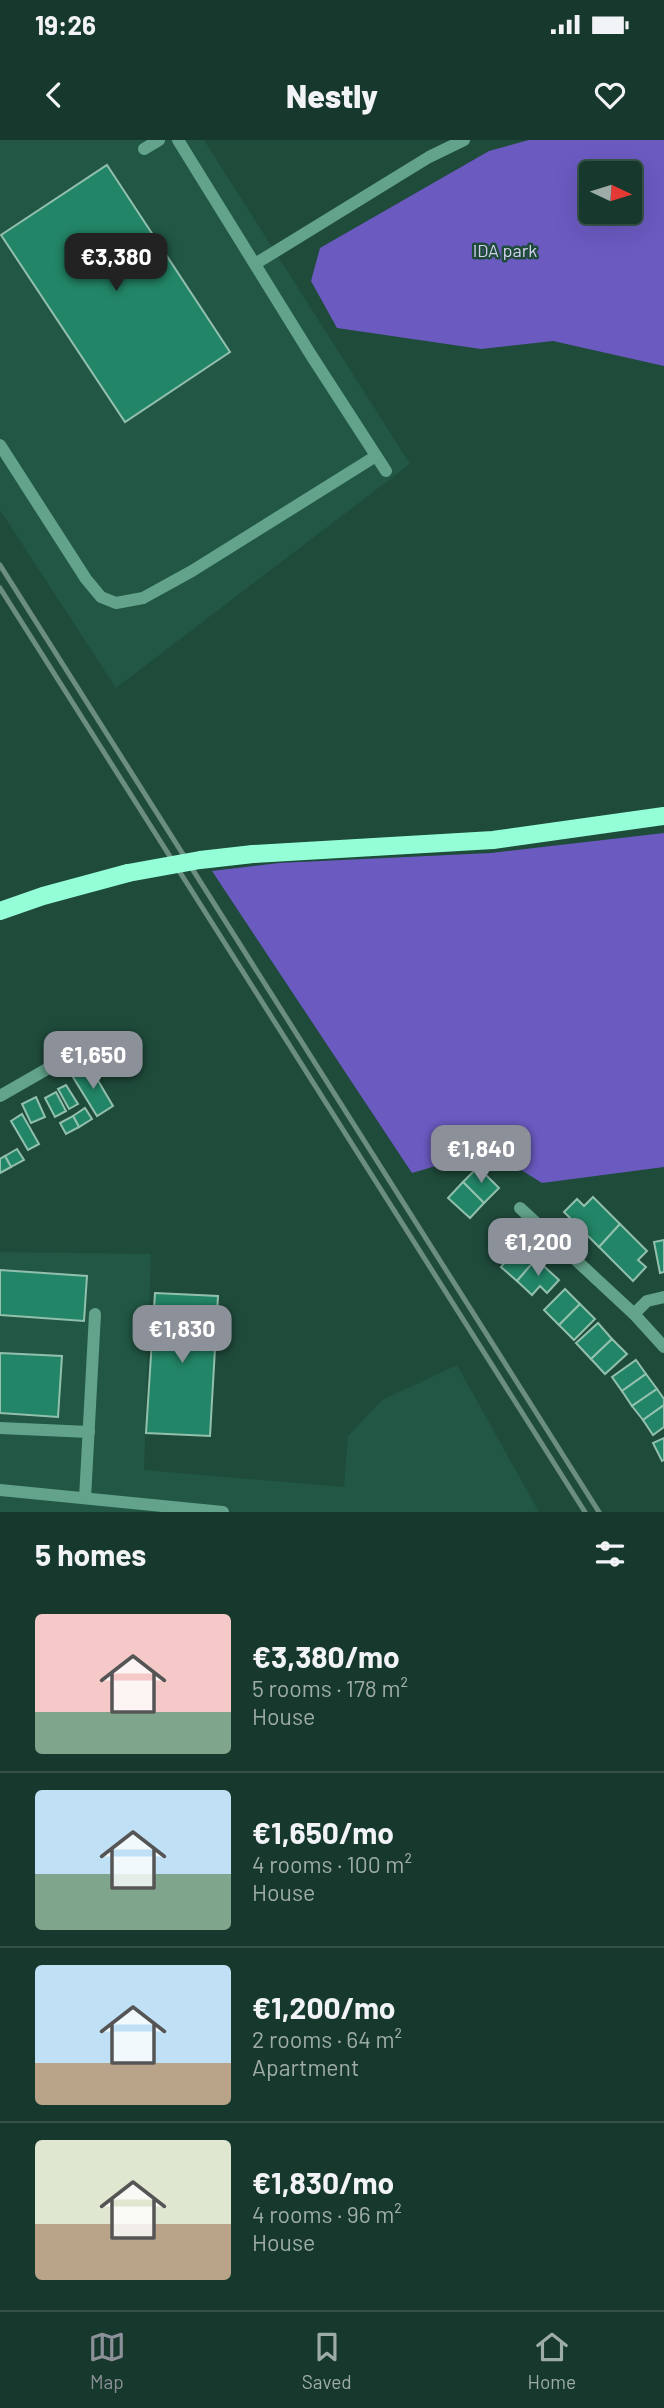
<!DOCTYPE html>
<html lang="en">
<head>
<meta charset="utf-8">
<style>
	:root { --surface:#17382c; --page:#244338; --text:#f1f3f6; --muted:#9eaca9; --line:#365248; --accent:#8c9099 }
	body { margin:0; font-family:Barlow,sans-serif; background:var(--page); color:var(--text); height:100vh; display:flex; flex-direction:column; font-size:26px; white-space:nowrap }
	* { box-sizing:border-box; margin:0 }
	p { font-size:23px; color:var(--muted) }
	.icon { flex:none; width:38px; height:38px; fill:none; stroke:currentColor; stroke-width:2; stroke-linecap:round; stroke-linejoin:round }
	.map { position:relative; height:1372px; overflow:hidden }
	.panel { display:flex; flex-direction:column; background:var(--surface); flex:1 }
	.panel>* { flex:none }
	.needle { width:46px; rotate:94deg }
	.controls { position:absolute; left:579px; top:21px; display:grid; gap:14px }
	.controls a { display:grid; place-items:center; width:63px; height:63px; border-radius:7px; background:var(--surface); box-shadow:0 7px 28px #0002,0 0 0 2px var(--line); font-size:35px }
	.price { position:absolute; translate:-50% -60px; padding:0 16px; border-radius:14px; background:var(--accent); color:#fff; font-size:23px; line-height:46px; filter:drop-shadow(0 2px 4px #0008) }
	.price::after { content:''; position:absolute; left:50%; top:42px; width:21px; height:16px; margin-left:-10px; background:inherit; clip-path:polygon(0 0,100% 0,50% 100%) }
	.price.on { background:#222; color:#fff }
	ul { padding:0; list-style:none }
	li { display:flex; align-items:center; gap:21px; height:175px; padding:0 35px }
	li+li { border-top:2px solid var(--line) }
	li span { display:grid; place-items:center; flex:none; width:196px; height:140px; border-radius:7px; color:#555 }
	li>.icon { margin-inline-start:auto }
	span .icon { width:84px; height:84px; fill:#fffc; stroke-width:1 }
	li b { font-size:30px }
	h2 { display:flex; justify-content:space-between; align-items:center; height:84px; padding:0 35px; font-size:30px }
	.status { display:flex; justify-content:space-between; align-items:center; height:49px; padding:0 35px; background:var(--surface); direction:ltr }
	.status svg { height:19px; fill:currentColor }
	header { display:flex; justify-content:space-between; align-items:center; height:91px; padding:0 35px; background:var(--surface); font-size:32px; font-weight:800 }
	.dock { display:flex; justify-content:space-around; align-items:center; height:98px; border-top:2px solid var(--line); background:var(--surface); font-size:19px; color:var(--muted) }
	.dock a { display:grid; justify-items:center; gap:4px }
	.dock .on { color:var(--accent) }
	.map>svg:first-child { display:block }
</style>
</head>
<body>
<div class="status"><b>19:26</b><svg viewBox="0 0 49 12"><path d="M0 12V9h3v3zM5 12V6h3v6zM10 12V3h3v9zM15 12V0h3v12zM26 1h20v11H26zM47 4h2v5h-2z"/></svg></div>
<header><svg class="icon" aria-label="back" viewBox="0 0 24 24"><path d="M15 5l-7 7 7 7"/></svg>Nestly<svg class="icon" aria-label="heart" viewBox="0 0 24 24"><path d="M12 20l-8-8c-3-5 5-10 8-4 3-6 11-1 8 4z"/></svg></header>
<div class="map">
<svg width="664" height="1372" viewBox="0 0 664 1372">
	<rect width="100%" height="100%" fill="#1f4b3b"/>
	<!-- built -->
	<g fill="#215744">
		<path d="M0,0H204L410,324L116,548L0,370Z"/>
		<path d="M0,1112L151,1114L144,1330L344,1347L348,1296L382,1260L457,1225L539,1372H0Z"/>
	</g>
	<!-- green -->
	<g fill="#6b5ac0" fill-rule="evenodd">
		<path d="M529,0H664V226L553,201L481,209L337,188L311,141L320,108L489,11ZM630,33V72H592V33Z"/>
		<path d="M664,693V1027L542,1043L489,1010L412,1033L212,731L279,723L491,713Z"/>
	</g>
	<!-- building -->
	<g fill="#228567" stroke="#93c0ad" stroke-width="2">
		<path d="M107,25L230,212L125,282L1,95Z"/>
		<path d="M90,927L113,966L97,976L73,937Z"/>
		<path d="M66,945L78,964L69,969L58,949Z"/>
		<path d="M56,952L66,971L55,977L45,958Z"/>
		<path d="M36,957L45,977L31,983L22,964Z"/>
		<path d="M85,968L92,979L79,987L73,976Z"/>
		<path d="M22,974L39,1004L28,1010L11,981Z"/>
		<path d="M73,976L79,987L66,994L60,983Z"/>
		<path d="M17,1009L24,1020L11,1027L5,1016Z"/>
		<path d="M5,1016L11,1027L0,1033V1019Z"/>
		<path d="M478,1027L499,1048L484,1063L463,1042Z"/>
		<path d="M463,1042L484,1063L470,1078L448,1058Z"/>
		<path d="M593,1057L620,1084L599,1107L564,1072L577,1059L584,1066Z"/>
		<path d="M620,1084L647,1111L638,1120L646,1127L633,1141L599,1107Z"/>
		<path d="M514,1098L536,1119L517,1141L501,1127L507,1119L500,1112Z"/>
		<path d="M664,1100V1132L660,1133L654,1102Z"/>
		<path d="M536,1119L559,1140L547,1153L540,1146L532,1155L517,1141Z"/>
		<path d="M0,1130L87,1136L84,1181L0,1175Z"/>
		<path d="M565,1149L580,1164L559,1185L544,1170Z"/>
		<path d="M155,1153L218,1156L210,1296L146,1293Z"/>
		<path d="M580,1164L595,1179L574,1200L559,1185Z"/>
		<path d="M598,1183L612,1199L591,1219L576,1203Z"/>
		<path d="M612,1199L627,1214L605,1234L591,1219Z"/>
		<path d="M0,1213L62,1216L58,1277L0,1273Z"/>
		<path d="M636,1220L646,1234L622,1251L612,1237Z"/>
		<path d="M646,1234L657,1249L632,1266L622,1251Z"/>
		<path d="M657,1249L664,1259V1265L643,1280L632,1266Z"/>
		<path d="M664,1265V1287L653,1295L643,1280Z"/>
		<path d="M664,1298V1320L662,1321L653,1303Z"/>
	</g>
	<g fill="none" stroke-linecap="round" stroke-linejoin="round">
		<!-- minor -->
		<g stroke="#63a38b" stroke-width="12">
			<path d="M178,0L311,215L386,331"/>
			<path d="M144,9L159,0"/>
			<path d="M255,124L429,17L464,0"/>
			<path d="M0,305L86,439L101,457L116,463L143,458L192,431L376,316"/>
			<path d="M0,956L68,917"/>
			<path d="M520,1068L634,1174"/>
			<path d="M664,1157L647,1161L634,1174L664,1207"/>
			<path d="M0,1288L89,1292"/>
			<path d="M0,1350L223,1372"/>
			<path d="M85,1358L95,1174"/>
		</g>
		<!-- major -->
		<g stroke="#94ffd7" stroke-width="18">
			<path d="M253,714L493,700L664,676"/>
			<path d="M0,771L43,756L128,733"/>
		</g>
		<!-- rail -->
		<g stroke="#6c8e81" stroke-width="5">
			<path d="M0,425L599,1372"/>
			<path d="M0,448L585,1372"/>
		</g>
		<!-- major-bridge -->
		<path stroke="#94ffd7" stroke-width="18" d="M128,733L200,720L253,714"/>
	</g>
	<g text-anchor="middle" stroke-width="5" stroke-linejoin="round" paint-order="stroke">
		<!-- park labels -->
		<g font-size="18" fill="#d3d1ee" stroke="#1f4b3b">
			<text x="505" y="117">IDA park</text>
		</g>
	</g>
</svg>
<div class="controls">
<a><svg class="needle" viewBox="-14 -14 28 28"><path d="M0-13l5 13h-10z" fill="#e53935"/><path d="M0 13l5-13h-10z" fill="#9eaca9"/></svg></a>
</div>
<b class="price on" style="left:116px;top:153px">€3,380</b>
<b class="price" style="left:93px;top:951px">€1,650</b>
<b class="price" style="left:481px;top:1045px">€1,840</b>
<b class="price" style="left:538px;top:1138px">€1,200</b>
<b class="price" style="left:182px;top:1225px">€1,830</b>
</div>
<section class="panel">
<h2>5 homes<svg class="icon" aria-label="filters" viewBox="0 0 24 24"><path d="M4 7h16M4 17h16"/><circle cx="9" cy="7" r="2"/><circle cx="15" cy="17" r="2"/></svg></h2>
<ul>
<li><span style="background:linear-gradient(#f6c9c9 70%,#7fa58c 0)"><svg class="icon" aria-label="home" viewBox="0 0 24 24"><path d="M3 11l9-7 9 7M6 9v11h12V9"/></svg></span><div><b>€3,380/mo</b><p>5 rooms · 178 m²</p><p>House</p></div></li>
<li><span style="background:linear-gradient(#bfe0f5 60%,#7fa58c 0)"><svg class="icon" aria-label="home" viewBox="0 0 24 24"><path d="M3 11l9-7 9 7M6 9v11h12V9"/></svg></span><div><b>€1,650/mo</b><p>4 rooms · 100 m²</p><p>House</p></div></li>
<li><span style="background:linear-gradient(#bfe0f5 70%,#b9a48a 0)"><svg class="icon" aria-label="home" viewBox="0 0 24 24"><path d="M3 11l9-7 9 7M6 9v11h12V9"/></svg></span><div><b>€1,200/mo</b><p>2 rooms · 64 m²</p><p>Apartment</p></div></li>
<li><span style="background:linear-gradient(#dfe7d0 60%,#b9a48a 0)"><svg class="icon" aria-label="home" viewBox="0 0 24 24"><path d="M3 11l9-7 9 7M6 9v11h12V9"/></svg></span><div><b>€1,830/mo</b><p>4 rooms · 96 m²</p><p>House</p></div></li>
</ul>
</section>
<nav class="dock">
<a class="on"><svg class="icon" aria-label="map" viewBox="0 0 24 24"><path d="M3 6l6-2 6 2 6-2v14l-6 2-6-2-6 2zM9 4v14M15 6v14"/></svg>Map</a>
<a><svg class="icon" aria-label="saved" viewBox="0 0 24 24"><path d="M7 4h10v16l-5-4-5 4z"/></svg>Saved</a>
<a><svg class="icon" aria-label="home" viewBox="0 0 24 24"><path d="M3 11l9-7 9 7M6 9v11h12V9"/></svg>Home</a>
</nav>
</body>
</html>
